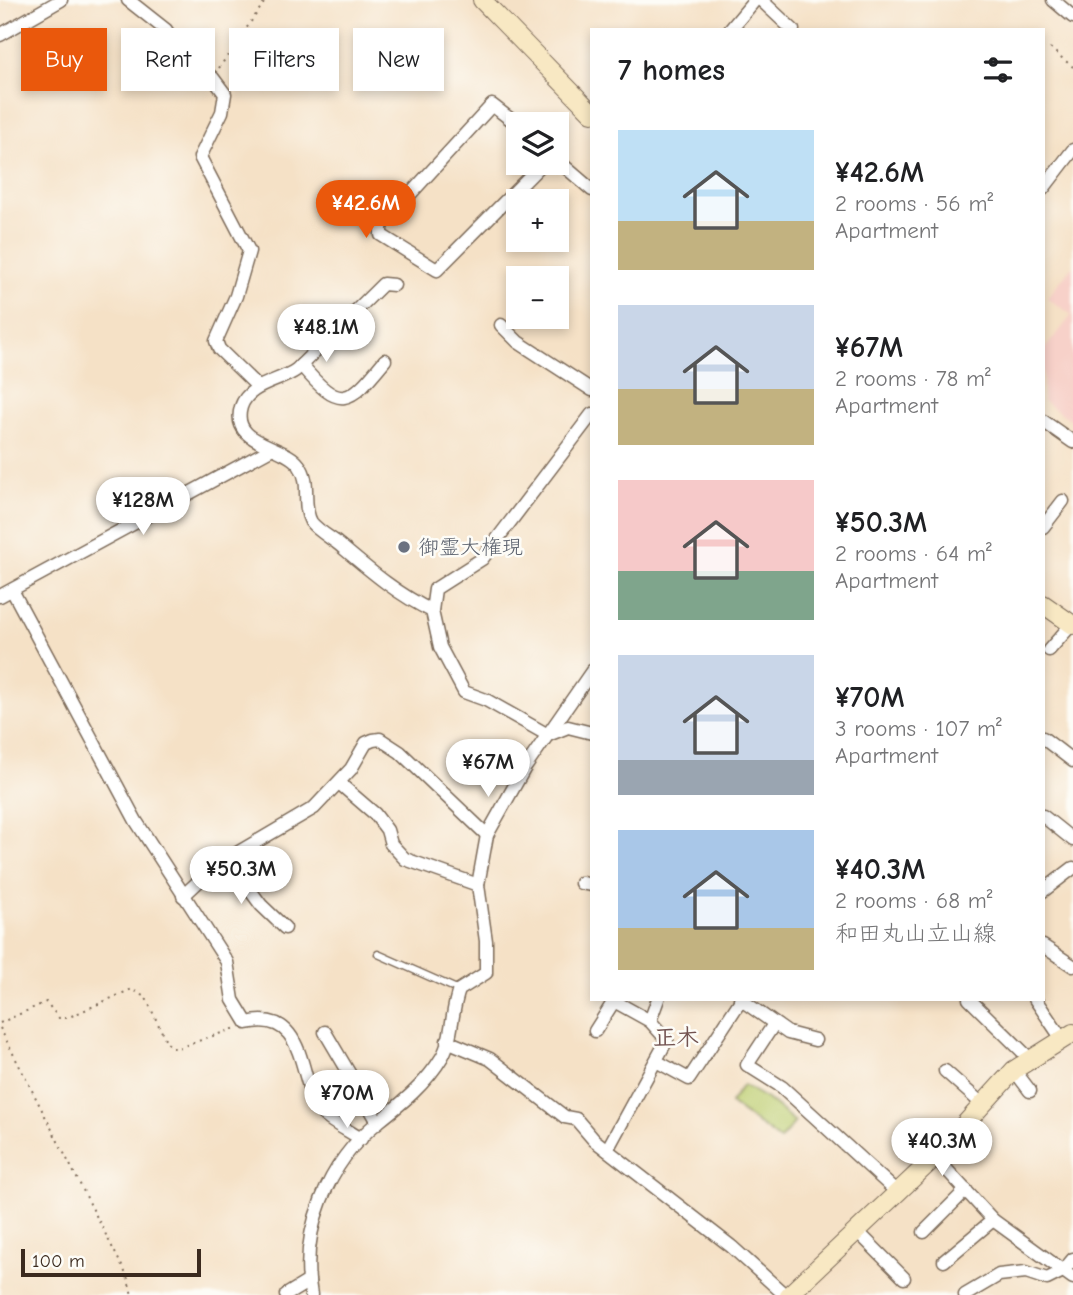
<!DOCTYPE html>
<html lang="en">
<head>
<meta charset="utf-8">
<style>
	:root { --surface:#fff; --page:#f2f2f2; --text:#202124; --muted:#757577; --accent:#ea580c }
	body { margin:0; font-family:"Comic Neue","Klee One",sans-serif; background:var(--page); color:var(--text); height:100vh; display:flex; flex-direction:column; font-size:26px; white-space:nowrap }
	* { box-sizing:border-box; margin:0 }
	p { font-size:23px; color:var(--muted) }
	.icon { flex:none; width:38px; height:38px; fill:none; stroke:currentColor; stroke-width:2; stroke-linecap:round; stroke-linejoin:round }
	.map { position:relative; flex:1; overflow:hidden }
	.side { position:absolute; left:590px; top:28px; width:455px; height:973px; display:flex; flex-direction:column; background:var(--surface); border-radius:0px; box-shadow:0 4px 10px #0003 }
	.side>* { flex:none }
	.guide { position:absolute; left:21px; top:28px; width:464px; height:63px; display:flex; gap:14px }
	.controls { position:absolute; left:506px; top:112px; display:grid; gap:14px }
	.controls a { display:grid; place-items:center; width:63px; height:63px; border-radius:0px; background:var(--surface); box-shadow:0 4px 10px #0003; font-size:35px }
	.scale { position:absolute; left:21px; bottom:18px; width:180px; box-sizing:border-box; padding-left:7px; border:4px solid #3b2a1e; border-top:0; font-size:19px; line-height:24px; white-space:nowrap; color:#3b2a1e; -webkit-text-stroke:5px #fdfcf7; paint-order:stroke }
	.price { position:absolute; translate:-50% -60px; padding:0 16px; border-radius:24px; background:#fff; color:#222; font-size:23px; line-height:46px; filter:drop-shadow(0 2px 4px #0008) }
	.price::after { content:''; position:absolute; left:50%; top:42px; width:21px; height:16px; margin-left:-10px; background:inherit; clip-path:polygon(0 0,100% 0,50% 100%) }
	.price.selected { background:var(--accent); color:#fff }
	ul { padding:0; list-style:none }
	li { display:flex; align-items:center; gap:21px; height:175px; padding:0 28px }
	li span { display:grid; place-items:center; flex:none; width:196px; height:140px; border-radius:0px; color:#555 }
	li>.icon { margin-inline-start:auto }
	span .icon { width:84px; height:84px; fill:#fffc; stroke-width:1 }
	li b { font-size:30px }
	h2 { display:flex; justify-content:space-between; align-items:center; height:84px; padding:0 28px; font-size:30px }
	.chip { padding:0 24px; border-radius:0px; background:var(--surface); box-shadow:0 4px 10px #0003; font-size:24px; line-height:63px }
	.chip.selected { background:var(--accent); color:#fff }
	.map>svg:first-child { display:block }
</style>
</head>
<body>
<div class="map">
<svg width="1073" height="1295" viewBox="0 0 1073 1295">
	<rect width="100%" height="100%" fill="#fdfcf7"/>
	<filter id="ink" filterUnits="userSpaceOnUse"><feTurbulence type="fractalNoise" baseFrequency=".0143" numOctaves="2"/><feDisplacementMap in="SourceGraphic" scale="14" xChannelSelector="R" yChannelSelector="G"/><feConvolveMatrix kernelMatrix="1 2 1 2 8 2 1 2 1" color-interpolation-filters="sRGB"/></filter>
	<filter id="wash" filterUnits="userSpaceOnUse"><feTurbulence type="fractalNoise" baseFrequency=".00686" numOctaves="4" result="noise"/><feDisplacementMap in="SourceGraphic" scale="28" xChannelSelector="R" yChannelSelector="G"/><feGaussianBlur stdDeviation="1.57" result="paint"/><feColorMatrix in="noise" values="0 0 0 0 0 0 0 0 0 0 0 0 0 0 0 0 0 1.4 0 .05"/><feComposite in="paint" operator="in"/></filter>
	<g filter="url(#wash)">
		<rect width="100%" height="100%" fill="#f5e1c6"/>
		<!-- built -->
		<path fill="#f7d1c9" d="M1073,265V421L1043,401V352L1072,315L1047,298Z"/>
		<!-- green -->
		<path fill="#bdcd70" stroke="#7c7c47" stroke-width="2" d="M743,1085L767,1099L795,1122L780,1140L730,1103Z"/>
	</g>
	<g filter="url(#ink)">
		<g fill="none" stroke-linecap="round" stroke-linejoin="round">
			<!-- lane casing -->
			<g stroke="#7c6a59" stroke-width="9">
				<path id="lane" d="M378,954L459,990"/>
			</g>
			<!-- street casing -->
			<g stroke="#7c6a59" stroke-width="15">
				<g id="street">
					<path d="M128,0L166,30L182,54L213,78L225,94L222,112L200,157L249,251L236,296L216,341L219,349L257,386"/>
					<path d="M761,0L793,30"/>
					<path d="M1053,0L1073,17"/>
					<path d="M730,30L755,0"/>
					<path d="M0,35L61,0"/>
					<path d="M518,125L492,105L381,226V235L437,270L543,163"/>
					<path d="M556,159L592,190"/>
					<path d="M1043,189L1073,150"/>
					<path d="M394,285L383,284L296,370C279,382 248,384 241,407C230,445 284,444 299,465C312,482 301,504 311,522C316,529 329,537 336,542C367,568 395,593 432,611"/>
					<path d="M501,325L518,342L592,390"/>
					<path d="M301,365C341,412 348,405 385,360"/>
					<path d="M1043,421L1073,442"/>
					<path d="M1043,527L1063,501"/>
					<path d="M12,590L136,821L227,962L233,1000L247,1023C305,1009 299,1075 317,1107C325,1120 348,1130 361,1139"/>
					<path d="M0,596L271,449"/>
					<path d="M1049,650L1072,624"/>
					<path d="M548,735L486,700L464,692L440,647L432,611L435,589L482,559L592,414"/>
					<path d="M548,735L568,727L592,733"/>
					<path d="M1043,738L1073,761"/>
					<path d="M339,783L375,814L387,830L391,844L405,859L478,885"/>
					<path d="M1043,816L1073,840"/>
					<path d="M227,859L261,905L285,928"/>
					<path d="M581,883L592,885"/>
					<path d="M1043,891L1073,868"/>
					<path d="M183,896L215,866L314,808L351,769L366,743L373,740L380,739L400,752L487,835"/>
					<path d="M1043,946L1073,966"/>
					<path d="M740,999L788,1033L815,1040"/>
					<path d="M969,999L1029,1058"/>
					<path d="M1035,999L1062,1039"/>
					<path d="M774,1024L747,1065L782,1087L898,1193"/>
					<path d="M595,1031L614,1001L650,1021"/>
					<path d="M325,1032L378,1122"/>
					<path d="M447,1041L490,1059L565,1117L576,1119L594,1140L732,1247L785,1295"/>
					<path d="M656,1061L689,1079L741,1000"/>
					<path d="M1014,1070L1030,1091"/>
					<path d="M945,1071L981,1103"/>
					<path d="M607,1150L667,1040L650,1021L658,999"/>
					<path d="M935,1157L993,1220L1073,1278"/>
					<path d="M857,1231L904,1278"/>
					<path d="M924,1232L966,1190"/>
					<path d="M944,1261L993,1220"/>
					<path d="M286,1295L309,1281"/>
					<path d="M311,1295C299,1232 328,1162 378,1122C402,1103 426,1084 442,1057C453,1038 451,1011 459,990L486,973V941L478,885L487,835L524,769L592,671"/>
					<path d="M965,1295L999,1275L1026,1272L1047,1279L1063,1271L1073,1259"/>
				</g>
			</g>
			<!-- secondary casing -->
			<g stroke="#7c6a59" stroke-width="20">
				<g id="secondary">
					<path d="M482,0L592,113"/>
					<path d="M1043,604L1073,625"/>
					<path d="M789,1295L935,1157L1014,1070L1073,1033"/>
				</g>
			</g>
			<!-- path -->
			<g stroke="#7c6a59" stroke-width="2" stroke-dasharray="2 5" stroke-linecap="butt">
				<path d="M1050,48L1073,67"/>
				<path d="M219,68L266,0"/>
				<path d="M0,1023L46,1002L59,1018H67L132,989L146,998L167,1043L175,1049L236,1028"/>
				<path d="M0,1028L127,1276L132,1295"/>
			</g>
			<!-- lane -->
			<use href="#lane" stroke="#fff" stroke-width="6"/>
			<!-- street -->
			<use href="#street" stroke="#fff" stroke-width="12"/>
			<!-- secondary -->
			<use href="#secondary" stroke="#f8e8c3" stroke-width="18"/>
		</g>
	</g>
	<!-- markers -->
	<circle fill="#6b7280" stroke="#fdfcf7" stroke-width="2.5" cx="404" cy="547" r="7"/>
	<g text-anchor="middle" stroke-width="5" stroke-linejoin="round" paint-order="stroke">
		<!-- worship labels -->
		<g font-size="21" fill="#5b616d" stroke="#fdfcf7" text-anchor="start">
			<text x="418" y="554">御霊大権現</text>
		</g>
		<!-- neighbourhood labels -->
		<g font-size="23" font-weight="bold" fill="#735452" stroke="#fdfcf7">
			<text x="676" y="1045">正木</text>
		</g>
	</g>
</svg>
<div class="controls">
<a><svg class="icon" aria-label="layers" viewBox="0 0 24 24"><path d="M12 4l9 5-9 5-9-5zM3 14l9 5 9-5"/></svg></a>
<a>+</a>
<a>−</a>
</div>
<div class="scale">100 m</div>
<b class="price selected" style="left:366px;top:240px">¥42.6M</b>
<b class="price" style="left:326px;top:364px">¥48.1M</b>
<b class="price" style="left:143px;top:537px">¥128M</b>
<b class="price" style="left:488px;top:799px">¥67M</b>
<b class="price" style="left:241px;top:906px">¥50.3M</b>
<b class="price" style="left:347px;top:1130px">¥70M</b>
<b class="price" style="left:942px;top:1178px">¥40.3M</b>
<div class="guide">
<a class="chip selected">Buy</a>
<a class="chip">Rent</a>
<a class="chip">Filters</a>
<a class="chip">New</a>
</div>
<section class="side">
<h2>7 homes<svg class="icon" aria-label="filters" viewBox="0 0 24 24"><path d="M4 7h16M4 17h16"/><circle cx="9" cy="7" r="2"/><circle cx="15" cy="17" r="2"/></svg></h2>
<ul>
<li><span style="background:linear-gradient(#bfe0f5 65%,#c2b280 0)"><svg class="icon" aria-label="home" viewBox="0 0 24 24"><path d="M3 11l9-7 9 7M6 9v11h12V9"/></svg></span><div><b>¥42.6M</b><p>2 rooms · 56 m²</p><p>Apartment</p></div></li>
<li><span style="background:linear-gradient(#c9d6e8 60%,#c2b280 0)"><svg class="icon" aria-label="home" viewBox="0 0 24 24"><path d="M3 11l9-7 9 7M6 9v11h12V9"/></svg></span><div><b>¥67M</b><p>2 rooms · 78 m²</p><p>Apartment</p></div></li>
<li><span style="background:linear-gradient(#f6c9c9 65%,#7fa58c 0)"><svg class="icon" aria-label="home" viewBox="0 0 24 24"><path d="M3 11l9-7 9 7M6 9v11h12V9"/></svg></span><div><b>¥50.3M</b><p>2 rooms · 64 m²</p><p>Apartment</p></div></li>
<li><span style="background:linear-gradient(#c9d6e8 75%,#9aa5b1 0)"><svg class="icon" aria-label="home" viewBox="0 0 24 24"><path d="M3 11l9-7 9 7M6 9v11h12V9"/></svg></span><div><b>¥70M</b><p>3 rooms · 107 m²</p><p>Apartment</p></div></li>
<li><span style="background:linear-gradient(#a9c7e8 70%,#c2b280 0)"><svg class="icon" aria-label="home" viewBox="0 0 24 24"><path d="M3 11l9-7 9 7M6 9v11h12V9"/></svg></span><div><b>¥40.3M</b><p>2 rooms · 68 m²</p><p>和田丸山立山線</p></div></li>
</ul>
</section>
</div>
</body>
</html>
